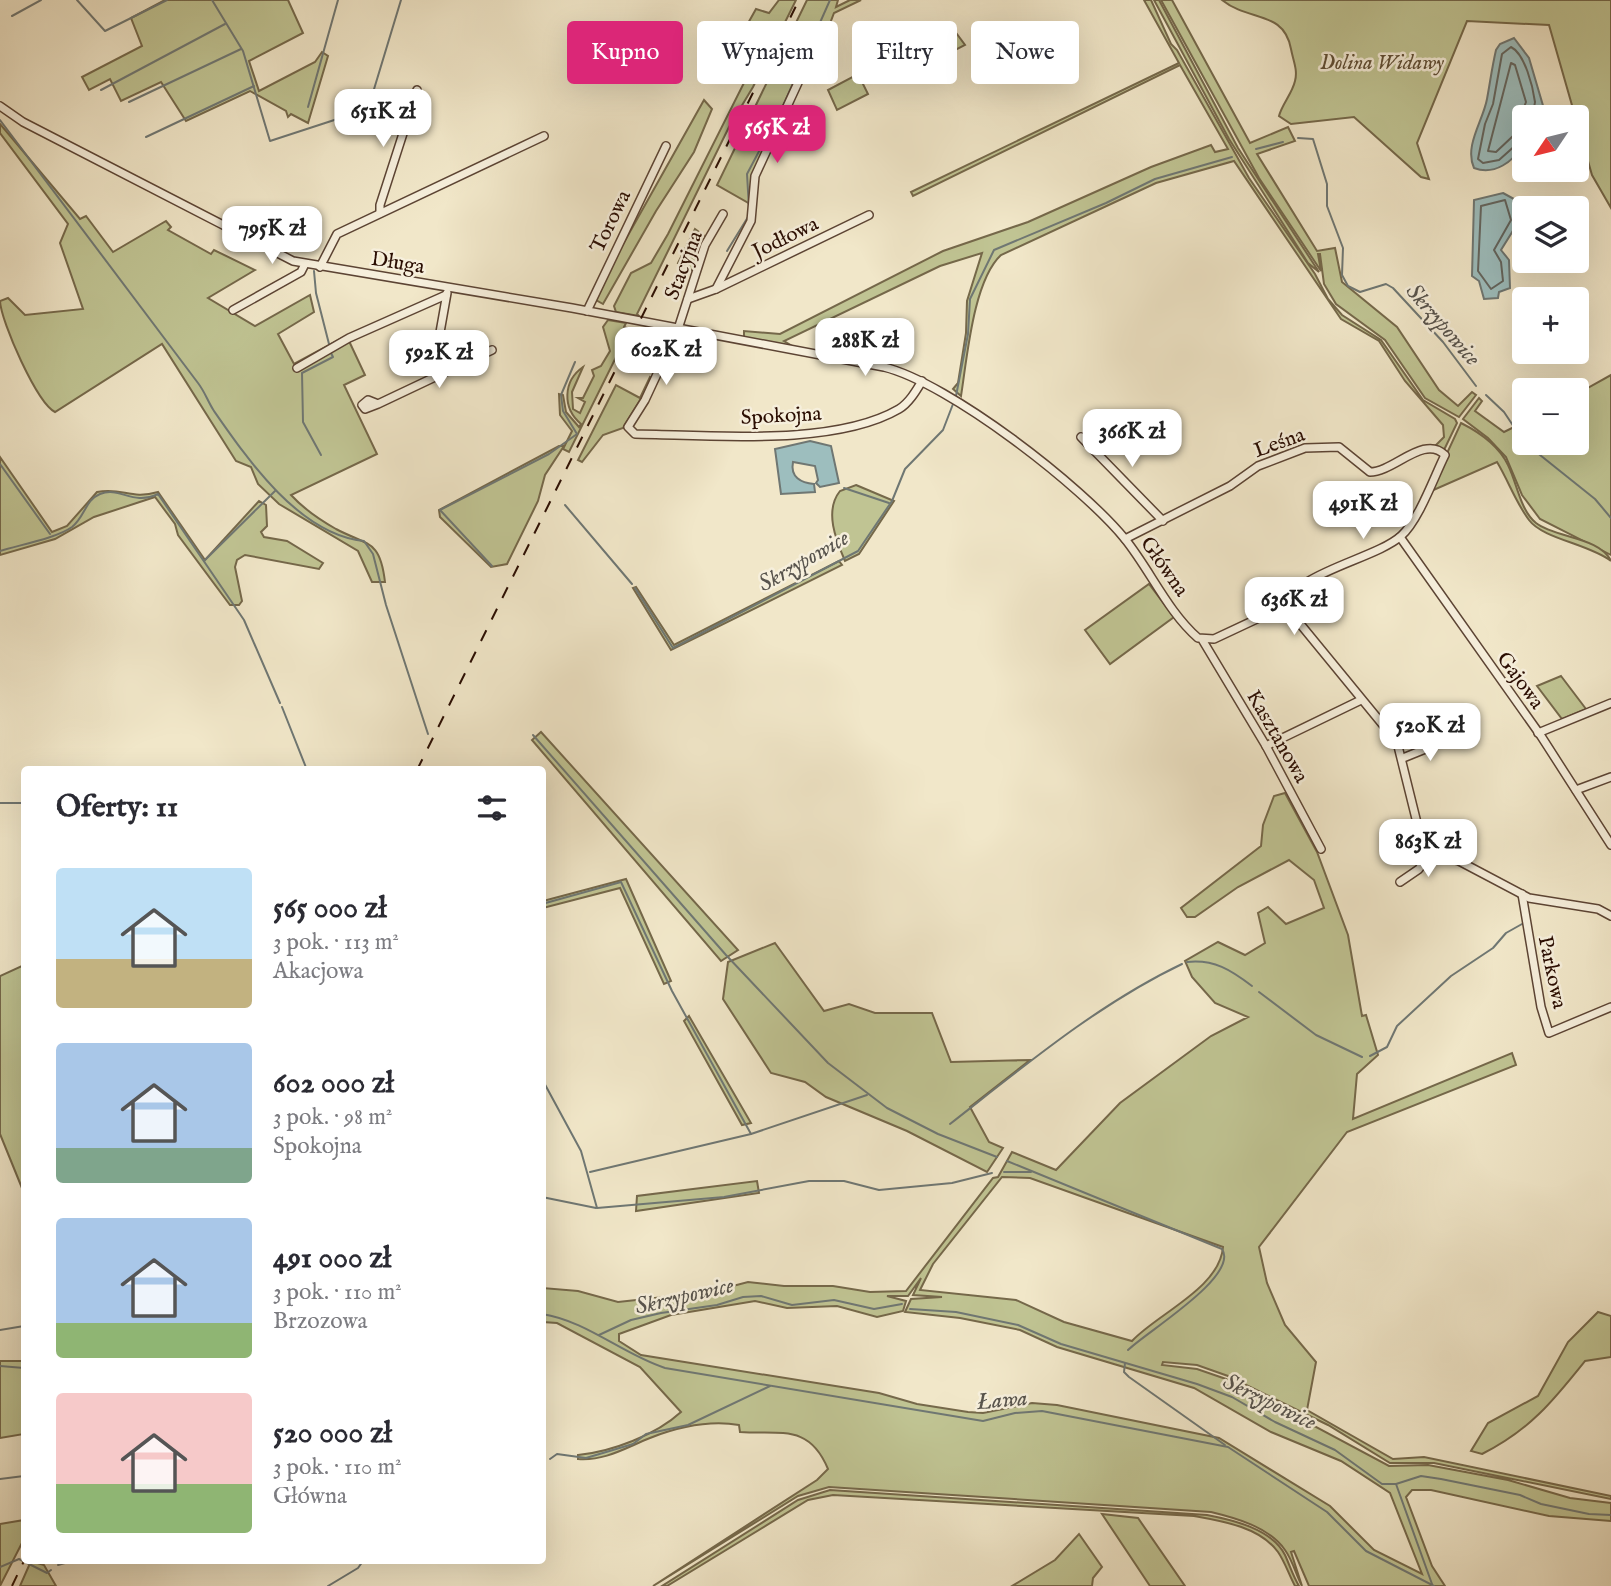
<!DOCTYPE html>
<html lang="pl">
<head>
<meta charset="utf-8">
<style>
	:root { --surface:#fff; --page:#f2f2f3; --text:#2b2b33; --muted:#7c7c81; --accent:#db2777 }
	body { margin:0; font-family:"IM FELL English",serif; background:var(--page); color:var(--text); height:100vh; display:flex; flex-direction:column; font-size:26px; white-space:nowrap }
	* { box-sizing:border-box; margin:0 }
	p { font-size:23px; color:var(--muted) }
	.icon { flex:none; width:38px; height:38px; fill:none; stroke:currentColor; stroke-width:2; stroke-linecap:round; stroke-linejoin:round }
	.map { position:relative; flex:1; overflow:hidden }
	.side { position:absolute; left:21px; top:766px; width:525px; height:798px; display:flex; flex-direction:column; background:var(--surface); border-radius:7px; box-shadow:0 7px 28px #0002 }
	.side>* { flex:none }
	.hud { position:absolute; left:567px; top:21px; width:665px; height:63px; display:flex; gap:14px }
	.needle { width:46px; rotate:235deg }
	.tools { position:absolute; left:1512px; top:105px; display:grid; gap:14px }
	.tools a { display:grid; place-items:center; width:77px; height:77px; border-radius:7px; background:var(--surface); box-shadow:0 7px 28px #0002; font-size:35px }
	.price { position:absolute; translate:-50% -60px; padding:0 16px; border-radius:14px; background:#fff; color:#222; font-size:23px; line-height:46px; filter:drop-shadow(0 2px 4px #0008) }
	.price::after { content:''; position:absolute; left:50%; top:42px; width:21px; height:16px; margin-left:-10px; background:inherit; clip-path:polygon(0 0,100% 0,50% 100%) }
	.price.on { background:var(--accent); color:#fff }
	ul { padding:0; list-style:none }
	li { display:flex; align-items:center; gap:21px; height:175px; padding:0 35px }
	li span { display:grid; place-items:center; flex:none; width:196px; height:140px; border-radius:7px; color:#555 }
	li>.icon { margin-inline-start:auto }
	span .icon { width:84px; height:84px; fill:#fffc; stroke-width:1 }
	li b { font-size:30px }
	h2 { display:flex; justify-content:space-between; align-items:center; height:84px; padding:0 35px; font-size:30px }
	.pill { padding:0 24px; border-radius:7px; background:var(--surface); box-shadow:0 7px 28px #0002; font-size:24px; line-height:63px }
	.pill.on { background:var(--accent); color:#fff }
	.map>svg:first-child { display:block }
</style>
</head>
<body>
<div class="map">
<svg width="1611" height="1586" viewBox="0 0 1611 1586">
	<rect width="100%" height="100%" fill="#f1e7c9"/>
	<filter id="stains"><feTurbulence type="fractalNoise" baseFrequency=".00286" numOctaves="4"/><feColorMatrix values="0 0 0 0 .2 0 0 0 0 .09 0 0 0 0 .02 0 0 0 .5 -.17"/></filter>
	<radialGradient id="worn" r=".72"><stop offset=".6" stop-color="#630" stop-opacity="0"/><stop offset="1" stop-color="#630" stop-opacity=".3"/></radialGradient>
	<!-- green -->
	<g fill="#c0c493" stroke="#75684a" stroke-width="2" fill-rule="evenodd">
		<path d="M165,0H288L303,33L249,61L259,91L315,62L322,52L328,56L308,123L291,114L288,117L286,111L250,91L186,121L161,82L121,101L110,79L89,90L82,77L142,46L131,18Z"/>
		<path d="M779,0H796L753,87L729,127L637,314L639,316L616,312L614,306L631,273L651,263L668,234L755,61L733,50L756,9L769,13Z"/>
		<path d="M807,0H838L836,7L850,0H861L834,13L826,34L820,32L751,180L752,205L717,185Z"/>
		<path d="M1144,0H1151L1171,44L1177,50L1249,178L1315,274L1328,299L1342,315L1381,340L1423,400L1455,419L1457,423L1444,450L1436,445L1444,437L1443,425L1405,381L1379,341L1341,319L1234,161L1156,183L1001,255C973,281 967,359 961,396L953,389L958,383L966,333L967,301L982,253L940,266L784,341L794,347L744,338V331L780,334L943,251L1028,222L1151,167L1211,145L1215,152L1228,149L1180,65L913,196L911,192L1179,63Z"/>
		<path d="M1154,0H1159L1238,148L1319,272L1308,263L1229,139Z"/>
		<path d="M1161,0H1172L1250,143L1288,127L1295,141L1257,154L1317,251L1335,248L1342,282L1397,327L1439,390L1458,406L1472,392L1476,395L1459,417L1425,398L1385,340L1336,304L1324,284L1320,254H1318L1321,271L1259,178Z"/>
		<path d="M1222,0H1611V208L1592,175L1549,25L1467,21L1417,143L1429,179L1421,177L1354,117L1291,124L1279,116C1282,104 1292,94 1295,81C1298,70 1293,60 1291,49C1284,10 1249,22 1222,0Z"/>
		<path d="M954,30L965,45L938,59L930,43Z"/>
		<path d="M858,74L868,94L837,110L828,90Z"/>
		<path d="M704,100L712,109L694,152L656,211L603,304L596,300L613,262Z"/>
		<path d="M0,124L80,219L86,216L113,252L166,221L171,227L168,230L211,254L214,250L255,270L208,298L255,326L310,295L314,312L278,334L294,364L344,337L349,341L365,375L344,385L377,454L291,495C303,508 320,520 336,529C368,546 380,539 385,582H372L358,551L279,504L258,484L251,467L236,461L162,344L55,412C37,403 1,322 0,301L8,298L25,315L83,309L60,243L68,224L0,133Z"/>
		<path d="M695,229L706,237L694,271L678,263Z"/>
		<path d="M608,320L626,323L624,327L630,329L569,452L563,449L572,431L560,415L559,394L563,395L566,412L579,427L581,424C562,408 563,381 583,367L572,392L573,409L580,413L585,402L578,398H583L594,376L592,370L601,366L610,351L603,327Z"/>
		<path d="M1611,375V555L1540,519L1522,495L1506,457L1488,438L1463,419L1479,398L1482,401L1475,411L1504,432L1524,422V443H1577V394Z"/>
		<path d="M650,377L653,379L623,428L603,435L582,462L578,460L616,385L640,398Z"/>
		<path d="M1461,423C1479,432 1499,446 1508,465C1517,483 1520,510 1536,523C1555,538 1600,537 1611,561C1589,544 1543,539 1529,520C1516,503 1508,480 1497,462L1429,492Z"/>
		<path d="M559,446H564L545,475L538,501L507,564L491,567L440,517L439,510Z"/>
		<path d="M0,457L52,532L67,526L97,492C123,487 130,500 158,492L205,560L259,501L266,505L267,526L261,532L264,537L287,541L323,563L319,569L245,555L237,560L235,567L242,601L239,605H230L178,535L175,524L155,497L94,517L55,539L0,555Z"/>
		<path d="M856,485L894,501L859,554L845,561C836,540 824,511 840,491Z"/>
		<path d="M839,561L842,565L671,650L633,588L636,587L674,645Z"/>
		<path d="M1149,584L1174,617L1110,664L1085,630Z"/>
		<path d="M1561,676L1586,709L1562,719L1537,686Z"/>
		<path d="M541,732L738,950L721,961L532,740Z"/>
		<path d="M1285,793L1317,852L1348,935L1362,1016L1366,1015L1378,1055L1357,1074L1353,1119L1512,1053L1516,1065L1347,1132L1259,1247L1267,1283L1285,1325L1316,1362L1307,1410L1393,1459L1424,1457L1611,1496V1499L1434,1463H1390L1328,1425L1228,1376L1197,1365L1163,1362L1162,1365L1197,1369L1226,1379L1389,1466L1428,1465L1508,1480L1570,1498L1611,1503V1521L1549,1516L1431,1490H1412L1406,1497L1432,1566L1445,1586H1309L1294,1551L1291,1552L1302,1586C1296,1575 1293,1561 1285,1550C1269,1527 1236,1518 1211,1512L829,1487L798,1496L653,1586L817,1480L828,1469C809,1423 780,1435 740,1432L739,1425C709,1420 678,1427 650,1438C625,1448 605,1461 578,1459V1455C611,1452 656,1435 681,1412L640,1367L557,1323L543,1322V1288L578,1291L618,1302L710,1292L748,1282L784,1286H833L870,1292L906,1291L993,1178L998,1177L1012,1152L1056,1170L1120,1103L1211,1036L1248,1017L1215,1003L1192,977L1185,961L1218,942L1245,955L1265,943L1258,913L1268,907L1286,924L1324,908L1314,880L1289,860L1238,887L1195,917H1187L1181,908L1261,846L1263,825L1274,796ZM1002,1177L1030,1178L1223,1247C1220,1288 1157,1314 1132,1341L1064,1322L1016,1300L920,1290L933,1264ZM921,1278L913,1295L942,1297L911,1299L905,1312L960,1318L1020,1330L1057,1347L1194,1388L1271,1432L1341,1461L1390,1493L1422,1574L1374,1550L1330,1506L1219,1438L1057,1405L1032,1403L983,1413L968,1412L917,1404L879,1393L641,1355L619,1341V1334L671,1315L755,1301L787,1308L837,1306L877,1317L903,1311L906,1301L887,1296H908Z"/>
		<path d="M626,879L671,981L664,984L620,888L543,908V901Z"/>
		<path d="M775,943L824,1011L849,1004L875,1013H932L951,1062L1030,1060L970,1107L989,1142L1003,1148L987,1172L907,1131L826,1097L805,1082L771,1073L723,999L728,962Z"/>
		<path d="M24,965V1193L0,1134V976Z"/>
		<path d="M689,1016L751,1123L742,1125L684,1021Z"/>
		<path d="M757,1181L759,1193L636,1211L637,1196Z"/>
		<path d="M1598,1312L1611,1316V1357L1585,1361C1553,1401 1530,1430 1482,1454L1471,1451L1488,1423L1538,1396L1568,1342Z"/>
		<path d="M0,1361H24V1434L0,1438Z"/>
		<path d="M830,1490L1207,1515C1233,1520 1272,1529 1285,1555C1290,1566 1293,1576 1299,1586H1295C1289,1575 1285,1562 1278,1552C1260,1527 1222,1521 1194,1516L833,1495L808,1500L667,1586H662L798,1500Z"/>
		<path d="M1102,1514L1138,1518L1185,1586H1150Z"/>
		<path d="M24,1520V1539L0,1586V1524Z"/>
		<path d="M1079,1534L1102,1567L1093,1578L1092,1586H1012L1055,1560Z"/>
		<path d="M31,1561L44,1565L56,1586H20Z"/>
	</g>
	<!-- water -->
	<g fill="#9dbebe" stroke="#6f7773" stroke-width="2">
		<path d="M1514,38L1529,58L1544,109L1534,117H1524V145C1513,161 1495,176 1474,168C1464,146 1483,121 1487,99C1490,83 1492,67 1496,50L1500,44Z"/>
		<path d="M1503,193L1514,199L1519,221L1501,250L1509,260L1510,288L1499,292L1498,298L1484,299L1479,281L1472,276L1474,200Z"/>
		<path d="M810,441L831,446L839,483L820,487L816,483L818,480L815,466L793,462C790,477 801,483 814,484L815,492L781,494L775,449Z"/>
	</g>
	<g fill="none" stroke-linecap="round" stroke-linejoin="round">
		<!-- shore -->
		<g stroke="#646660" stroke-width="2">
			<path d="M1524,126L1521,115L1526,102L1515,65L1511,63L1488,151L1496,152L1513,136L1524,133"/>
			<path d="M1524,142L1517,144L1499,160L1483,163L1478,159L1485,124L1493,104L1502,54L1511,47C1525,54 1533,87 1535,102C1535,108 1531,111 1530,117"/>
			<path d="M1505,200L1511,220L1494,250L1501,262L1503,281L1491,289L1478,271L1481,206Z"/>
		</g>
		<!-- stream -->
		<g stroke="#6f7773" stroke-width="2">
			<path d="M77,0L105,31L167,0"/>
			<path d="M212,0L243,51L270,141L368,109L401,0"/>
			<path d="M12,16L41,0"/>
			<path d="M101,90L225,24"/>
			<path d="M129,102L241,49"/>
			<path d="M308,107L338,0"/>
			<path d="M0,120L198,383C205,392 208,402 214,411C248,460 300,535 364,541L373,554L386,605L428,734"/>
			<path d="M146,137L254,86"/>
			<path d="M1298,138L1313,139L1327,184V206L1343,248L1342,275L1348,286L1360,292L1386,284L1393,288L1443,342L1476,386"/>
			<path d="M1256,149L1283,142"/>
			<path d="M749,208L747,174L783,106L830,0"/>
			<path d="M727,251L748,217"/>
			<path d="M314,271L316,293L329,344"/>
			<path d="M1486,395L1504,412L1524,442"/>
			<path d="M956,396L968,334L970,299L994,250L1106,203L1155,179L1232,157"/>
			<path d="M1525,443L1595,499L1611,518"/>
			<path d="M321,455L303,422L302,373L333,357L331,353"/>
			<path d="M0,464L50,534"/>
			<path d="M844,488L889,503"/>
			<path d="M565,505L632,584"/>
			<path d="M0,551C19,545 57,538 72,527C85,517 85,500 100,494C120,486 132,506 158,494L244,620L280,703"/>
			<path d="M204,561L275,491"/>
			<path d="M492,566L440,510L549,454L577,434L563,411L561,395L575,362"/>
			<path d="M635,588L673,648L858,551L892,501L905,469L943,430L953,404"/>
			<path d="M282,707L307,770"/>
			<path d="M533,735L726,955L828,1063L887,1108L938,1134L997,1157"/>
			<path d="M0,803H24"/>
			<path d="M542,904L621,882L672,991L751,1134"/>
			<path d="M1187,962C1214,959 1231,970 1252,986"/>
			<path d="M1259,992L1316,1035L1362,1057"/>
			<path d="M1370,1056L1387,1047L1397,1026L1451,976L1493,948L1506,933L1522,924"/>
			<path d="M542,1079L581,1151L597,1208L724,1197L809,1181H844L879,1190L952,1183L992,1173"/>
			<path d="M950,1124C1023,1067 1098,1004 1182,964"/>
			<path d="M1007,1161L1222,1249C1240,1276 1146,1332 1128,1350"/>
			<path d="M590,1172L751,1134L867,1095"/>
			<path d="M1004,1172H1031"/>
			<path d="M542,1197L596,1208"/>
			<path d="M910,1309L956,1312L1018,1325L1061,1344L1197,1384L1232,1397L1275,1422L1335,1450L1382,1484H1396L1421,1476L1441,1479L1520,1495L1541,1504L1589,1514L1611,1515"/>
			<path d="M542,1314C587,1321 622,1354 665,1368L983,1421L1015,1413L1042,1411L1228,1447L1327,1512L1366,1551L1434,1586"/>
			<path d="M0,1330L24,1326"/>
			<path d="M599,1335L631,1320L661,1313L717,1305L743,1297L761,1296L792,1305L834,1300L874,1309L902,1304"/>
			<path d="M1125,1363L1124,1372L1129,1377L1225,1445"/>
			<path d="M0,1366L24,1368"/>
			<path d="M550,1459L557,1454L586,1458L633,1444L646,1434L688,1425L770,1386"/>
			<path d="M542,1462L545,1461"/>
			<path d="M0,1479L24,1476"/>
			<path d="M1396,1484L1432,1584"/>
			<path d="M58,1565L72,1561"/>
			<path d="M0,1567L19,1559L47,1573L51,1570"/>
			<path d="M328,1586L358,1568L363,1561"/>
		</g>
		<!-- minor casing -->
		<g stroke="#5c4434" stroke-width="10">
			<g id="minor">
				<path d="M0,106L23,122L293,261L572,308L884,367C949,383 1082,486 1125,539C1150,570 1168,612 1198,638L1214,639L1278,609L1292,614L1397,742L1421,839L1435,855L1459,861L1529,898L1598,909L1611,916"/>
				<path d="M380,213V205L417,90"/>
				<path d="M723,214L705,245L678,329L645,400L628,427L635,434C709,435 834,447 899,409C909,403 916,391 922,381"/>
				<path d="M320,267L337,234L544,136"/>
				<path d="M716,289L751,221L755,176L820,35"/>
				<path d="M688,299L716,289L869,215"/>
				<path d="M233,310L301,272L305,264"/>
				<path d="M587,311L666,146"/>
				<path d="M297,368L349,338L446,295"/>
				<path d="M438,374L434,366L447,293"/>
				<path d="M378,404L365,409L362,405L368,400L378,404L492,350"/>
				<path d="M1081,437L1163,521"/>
				<path d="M1400,537L1541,736L1611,845"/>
				<path d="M1125,539L1230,486L1258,466L1305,448L1339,447L1370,472C1394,472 1424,434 1445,455C1434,477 1419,520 1401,536C1374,560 1290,573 1284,610"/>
				<path d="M1203,641L1266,746L1321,849"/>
				<path d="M1538,733L1611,703"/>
				<path d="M1266,746L1361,700"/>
				<path d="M1403,758L1445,741"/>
				<path d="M1576,790L1611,777"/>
				<path d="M1400,882L1419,869L1430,851"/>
				<path d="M1522,894L1541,1007L1549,1033L1611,1007"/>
			</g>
		</g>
		<!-- minor -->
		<use href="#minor" stroke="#f6efdc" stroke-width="7"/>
		<!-- rail -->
		<g stroke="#2a0d02" stroke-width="2" stroke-dasharray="12 12" stroke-linecap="butt">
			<path d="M417,770L799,0"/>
			<path d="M12,1586L24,1561"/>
		</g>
	</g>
	<g text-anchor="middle" stroke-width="5" stroke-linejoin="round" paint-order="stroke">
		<!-- park labels -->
		<g font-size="21" font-style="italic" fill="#5e4d35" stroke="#f6efdc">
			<text x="1382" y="69">Dolina Widawy</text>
		</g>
		<!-- street labels -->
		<g font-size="21" fill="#2a0d02" stroke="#f6efdc">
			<text transform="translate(610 221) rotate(-64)" y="7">Torowa</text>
			<text transform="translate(785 237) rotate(-26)" y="7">Jodłowa</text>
			<text transform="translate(398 262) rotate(9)" y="7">Długa</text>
			<text transform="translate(683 265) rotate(-69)" y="7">Stacyjna</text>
			<text transform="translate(781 415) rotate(-3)" y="7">Spokojna</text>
			<text transform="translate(1279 442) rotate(-20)" y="7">Leśna</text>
			<text transform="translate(1165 566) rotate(55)" y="7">Główna</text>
			<text transform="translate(1521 680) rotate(54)" y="7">Gajowa</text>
			<text transform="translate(1278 736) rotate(60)" y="7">Kasztanowa</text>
			<text transform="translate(1553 972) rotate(78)" y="7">Parkowa</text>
		</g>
		<!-- water labels -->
		<g font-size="23" font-style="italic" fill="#58544d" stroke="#f6efdc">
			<text transform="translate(1444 324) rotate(49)" y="8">Skrzypowice</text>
			<text transform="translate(803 560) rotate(-30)" y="8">Skrzypowice</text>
			<text transform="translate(684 1295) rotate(-13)" y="8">Skrzypowice</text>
			<text transform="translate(1002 1399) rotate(-5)" y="8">Ława</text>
			<text transform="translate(1270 1401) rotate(26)" y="8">Skrzypowice</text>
		</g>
	</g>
	<rect width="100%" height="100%" filter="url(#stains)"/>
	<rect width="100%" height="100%" fill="url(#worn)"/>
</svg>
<div class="tools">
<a><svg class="needle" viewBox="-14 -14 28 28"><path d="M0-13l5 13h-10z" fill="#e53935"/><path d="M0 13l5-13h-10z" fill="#7c7c81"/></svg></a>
<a><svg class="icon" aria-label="layers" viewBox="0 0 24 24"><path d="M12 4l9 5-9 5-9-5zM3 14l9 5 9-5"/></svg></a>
<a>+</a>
<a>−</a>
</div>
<b class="price" style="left:383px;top:149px">651K zł</b>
<b class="price on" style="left:777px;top:165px">565K zł</b>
<b class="price" style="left:272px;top:266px">795K zł</b>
<b class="price" style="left:865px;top:378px">288K zł</b>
<b class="price" style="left:666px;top:387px">602K zł</b>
<b class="price" style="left:439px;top:390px">592K zł</b>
<b class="price" style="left:1132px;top:469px">366K zł</b>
<b class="price" style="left:1363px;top:541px">491K zł</b>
<b class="price" style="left:1294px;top:637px">636K zł</b>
<b class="price" style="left:1430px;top:763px">520K zł</b>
<b class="price" style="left:1428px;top:879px">863K zł</b>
<div class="hud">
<a class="pill on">Kupno</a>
<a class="pill">Wynajem</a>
<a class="pill">Filtry</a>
<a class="pill">Nowe</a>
</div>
<section class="side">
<h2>Oferty: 11<svg class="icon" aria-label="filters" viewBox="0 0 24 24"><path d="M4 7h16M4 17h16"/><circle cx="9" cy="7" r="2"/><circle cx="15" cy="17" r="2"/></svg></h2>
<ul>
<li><span style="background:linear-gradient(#bfe0f5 65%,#c2b280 0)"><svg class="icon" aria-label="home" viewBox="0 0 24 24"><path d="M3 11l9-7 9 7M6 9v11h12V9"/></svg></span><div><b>565 000 zł</b><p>3 pok. · 113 m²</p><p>Akacjowa</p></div></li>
<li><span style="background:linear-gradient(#a9c7e8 75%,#7fa58c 0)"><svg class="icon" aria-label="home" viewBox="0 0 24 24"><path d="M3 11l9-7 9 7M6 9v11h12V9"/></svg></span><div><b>602 000 zł</b><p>3 pok. · 98 m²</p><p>Spokojna</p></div></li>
<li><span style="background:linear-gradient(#a9c7e8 75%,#8fb573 0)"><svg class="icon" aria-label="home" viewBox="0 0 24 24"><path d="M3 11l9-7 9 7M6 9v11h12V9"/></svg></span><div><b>491 000 zł</b><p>3 pok. · 110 m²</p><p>Brzozowa</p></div></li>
<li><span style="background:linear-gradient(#f6c9c9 65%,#8fb573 0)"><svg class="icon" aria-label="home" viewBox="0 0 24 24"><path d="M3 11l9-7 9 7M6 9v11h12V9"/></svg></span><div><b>520 000 zł</b><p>3 pok. · 110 m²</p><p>Główna</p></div></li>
</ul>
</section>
</div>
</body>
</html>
